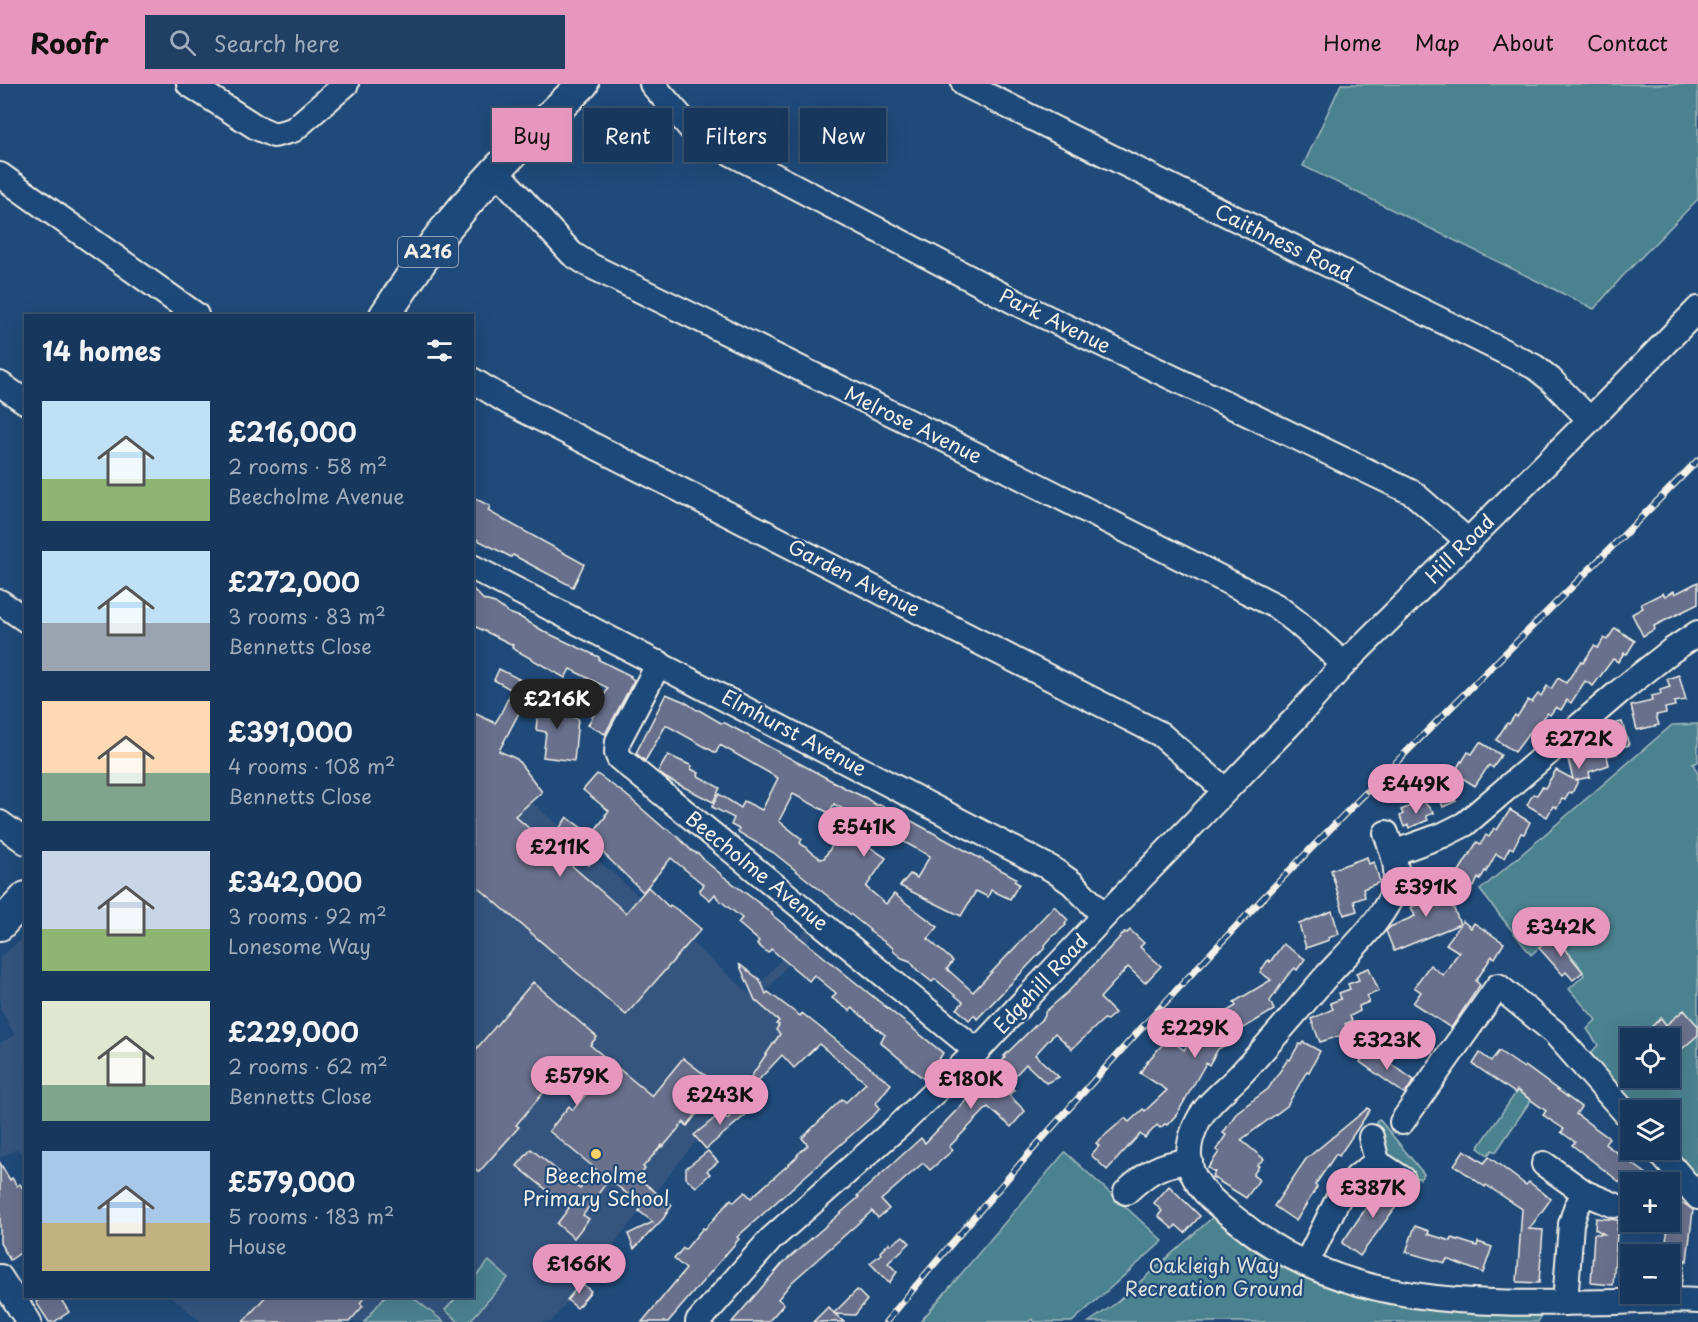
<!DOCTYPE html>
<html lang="en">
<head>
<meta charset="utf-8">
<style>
	:root { --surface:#17385c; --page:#203f62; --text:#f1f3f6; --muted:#9eacbb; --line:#365272; --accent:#e797bd }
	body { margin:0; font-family:"Playpen Sans",sans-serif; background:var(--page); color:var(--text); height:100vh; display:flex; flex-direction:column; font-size:22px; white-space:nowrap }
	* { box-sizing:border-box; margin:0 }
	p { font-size:20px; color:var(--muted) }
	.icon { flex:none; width:33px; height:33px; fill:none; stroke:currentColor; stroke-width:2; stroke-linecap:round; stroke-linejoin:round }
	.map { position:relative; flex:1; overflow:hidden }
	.side { position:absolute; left:24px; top:230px; width:450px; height:984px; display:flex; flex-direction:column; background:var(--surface); border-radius:0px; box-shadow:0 6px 24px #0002,0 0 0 2px var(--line) }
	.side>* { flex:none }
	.hud { position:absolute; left:492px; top:24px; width:570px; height:54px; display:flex; gap:12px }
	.controls { position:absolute; left:1620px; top:944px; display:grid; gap:12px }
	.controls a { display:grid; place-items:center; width:60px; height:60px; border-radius:0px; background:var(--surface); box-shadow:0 6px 24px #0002,0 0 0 2px var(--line); font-size:30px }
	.price { position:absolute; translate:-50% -51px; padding:0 14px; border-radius:21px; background:var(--accent); color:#111; font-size:20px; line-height:39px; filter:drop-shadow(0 2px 3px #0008) }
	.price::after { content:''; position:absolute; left:50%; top:36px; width:18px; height:14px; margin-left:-9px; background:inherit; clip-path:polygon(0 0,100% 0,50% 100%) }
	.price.selected { background:#222; color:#fff }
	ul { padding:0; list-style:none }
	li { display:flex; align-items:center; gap:18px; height:150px; padding:0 18px }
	li span { display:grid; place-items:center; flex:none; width:168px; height:120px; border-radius:0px; color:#555 }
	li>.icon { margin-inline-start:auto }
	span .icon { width:72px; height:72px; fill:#fffc; stroke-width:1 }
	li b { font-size:26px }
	h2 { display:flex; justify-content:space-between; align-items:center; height:72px; padding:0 18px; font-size:26px }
	.chip { padding:0 21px; border-radius:0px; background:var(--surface); box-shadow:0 6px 24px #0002,0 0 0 2px var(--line); font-size:21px; line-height:54px }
	.chip.selected { background:var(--accent); color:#111 }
	header { display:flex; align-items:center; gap:36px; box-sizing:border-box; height:84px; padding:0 30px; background:var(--accent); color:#111 }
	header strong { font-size:28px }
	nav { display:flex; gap:33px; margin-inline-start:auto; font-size:21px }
	.search { width:420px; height:54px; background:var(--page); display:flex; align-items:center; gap:15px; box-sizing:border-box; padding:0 21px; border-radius:0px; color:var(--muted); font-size:22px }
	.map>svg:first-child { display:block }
</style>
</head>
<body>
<header>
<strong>Roofr</strong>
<div class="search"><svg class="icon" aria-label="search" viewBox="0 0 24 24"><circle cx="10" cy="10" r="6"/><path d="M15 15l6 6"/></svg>Search here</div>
<nav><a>Home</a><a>Map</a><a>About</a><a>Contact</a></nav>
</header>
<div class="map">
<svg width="1698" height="1238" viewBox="0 0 1698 1238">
	<rect width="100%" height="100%" fill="#1f4a7a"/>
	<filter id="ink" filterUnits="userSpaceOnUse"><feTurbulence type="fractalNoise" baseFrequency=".0167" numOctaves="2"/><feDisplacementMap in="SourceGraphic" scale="12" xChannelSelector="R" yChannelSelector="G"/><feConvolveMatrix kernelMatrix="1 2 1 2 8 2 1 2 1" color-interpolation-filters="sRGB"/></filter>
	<g filter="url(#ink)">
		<!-- built -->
		<g fill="#35557f">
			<path d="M473,666L751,911L806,845L812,851L758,917L787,944L551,1238H201L171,1212H472Z"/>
			<path d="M25,850V1072L17,1065L0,1074V959L15,951L0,924V873L20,857Z"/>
		</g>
		<!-- green -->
		<g fill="#4c8290" stroke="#a0babc" stroke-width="1.5" fill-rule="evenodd">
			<path d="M1341,0H1698V115L1621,194L1594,225L1303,82Z"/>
			<path d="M1698,640V678L1693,680L1698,690V1101L1670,1065V1026H1635L1589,971L1598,961L1587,945L1596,936L1569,905L1584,891L1577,878L1553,851L1531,871L1480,806L1672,641ZM1630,954H1670V993H1630Z"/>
			<path d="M1517,1007L1531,1016L1496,1068L1492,1066L1488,1071L1478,1064Z"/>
			<path d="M1379,1035L1424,1090L1420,1095C1388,1077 1385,1071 1376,1037Z"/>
			<path d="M1065,1068L1163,1157L1072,1238H1035L1032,1235L1028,1238H920Z"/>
			<path d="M1213,1133C1228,1146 1243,1159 1260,1170C1345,1226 1444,1229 1542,1231L1538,1238H1089L1115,1220Z"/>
			<path d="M489,1177L508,1194L469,1238H459L445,1226L458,1212H472L473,1195Z"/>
			<path d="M385,1212H411L444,1238H364Z"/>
		</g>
		<!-- building -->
		<g fill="#69708c" stroke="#f4f1e8" stroke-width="1.5">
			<path d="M472,413L490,422L488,427L584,480L573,503L537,484L513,471L511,473L472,453Z"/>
			<path d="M1698,498V520L1654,542L1655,545L1643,552L1632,530L1643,524L1641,520L1663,509L1665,512L1674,507L1675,510Z"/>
			<path d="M472,504L484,516L495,519L509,529L520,533L545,548L599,573V576L631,592L630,593L634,596L605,650L588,641L608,604L570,585L565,594L512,564L513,561L472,541Z"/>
			<path d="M1615,544L1635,557L1627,570L1624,569L1618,578L1613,575L1593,602L1585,597L1571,619L1567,616L1561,626L1556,623L1550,631L1547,629L1536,646L1533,644L1515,668L1496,656L1507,639L1509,640L1515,631L1517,633L1528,616L1532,618L1538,610L1541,612L1547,602L1551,605L1558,594L1566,599L1581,577L1583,579L1594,562L1598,564L1604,554L1607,556Z"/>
			<path d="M499,585L533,602L499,667L517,675L542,708L515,732L626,829L648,803L669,823L670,821L682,829L701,845L626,931L472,798V628L495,639L499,633L512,606L494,596Z"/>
			<path d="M1679,591L1686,616L1674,618L1675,622L1665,624L1666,629L1656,631L1659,641L1637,646L1631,622L1652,617L1651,612L1661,610L1660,606L1670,603L1667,595Z"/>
			<path d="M540,606L554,613L549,622L578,635L574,677L543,673L546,648L536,646Z"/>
			<path d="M666,610L685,618L697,626H699L721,639H725L847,705L866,714L876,721H882L893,730L906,734L1016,794L1014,797L1019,800L1010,815L991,806L988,813L976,807L961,832L900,802L910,790L917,794L930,772L834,720L829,729L793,710L779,737L802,755L800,759L821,775L824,774L843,745L886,774L866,803L886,820L894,810L938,843L928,855L953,877L947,885L973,908L1054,822L1068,836L1065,840L1066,841L1051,854L1045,861L1044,865L977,935L974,931L969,936L957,925L963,918L935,895L932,898L917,886L910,877L902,874L893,867V864L869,847L870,846L774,769L738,748L739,745L731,741L734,734L712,723L719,710L741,724L744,717L762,726L778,694L720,661L716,669L666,641L645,677L636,669Z"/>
			<path d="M1622,638L1629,661L1615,665L1617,670L1607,672L1609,681L1589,688L1590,693L1576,696L1578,697L1572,709L1569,708L1565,716L1562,715L1557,724L1553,722L1547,733L1527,721L1533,710L1537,711L1542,703L1545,704L1556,686L1573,695L1567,671L1603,659L1601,654L1611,651L1608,641Z"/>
			<path d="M1480,658L1501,671L1493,684L1489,681L1475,702L1454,689L1461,677L1462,678L1468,668L1472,670Z"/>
			<path d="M668,671L692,682L691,685L699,689L698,692L720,704L713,718L666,694L658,688Z"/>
			<path d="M597,690L625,710L665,745L666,744L677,752L692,767L699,770L704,776L723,792L772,829V831L943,969L938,977L940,979L925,996L880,958L885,951L852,924L850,927L832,914L836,909L814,891L809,897L771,865L768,869L757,860L759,857L738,839L742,834L718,815L715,810L710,816L699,807L704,801L671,774L643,808L601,767L589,781L559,745L567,733L591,751L606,732L605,731L609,727L583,706Z"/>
			<path d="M1447,694L1456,717L1443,723L1434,700Z"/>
			<path d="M1423,717L1434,729L1426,732L1428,736L1409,744L1408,741L1404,743L1400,732L1403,730L1401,726Z"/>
			<path d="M1510,726L1530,738L1524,750L1521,749L1513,765L1510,763L1504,774L1496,770L1486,788L1485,787L1480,796L1478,794L1474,803L1456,792L1477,758L1481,760L1486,751L1489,753L1494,744L1497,746Z"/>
			<path d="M1367,773L1369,780L1374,778L1380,798L1363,805L1365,813L1354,817L1357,827L1344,831L1331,786Z"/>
			<path d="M1442,795L1460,840L1394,867L1386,847L1390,843L1415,832L1411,823L1426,816L1421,804Z"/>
			<path d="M1332,827L1339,850L1328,854L1329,856L1306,864L1299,840Z"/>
			<path d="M1463,837L1471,844L1474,839L1504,859L1495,874L1492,872L1476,897L1480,901L1451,944L1413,919L1421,908L1414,903L1430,881L1443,891L1459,868L1446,860Z"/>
			<path d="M1130,846L1144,859L1140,863L1161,882L1145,899L1128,883L1100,914L1115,929L1107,936L1104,935L1072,965L1055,949L1035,971L1059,993L1046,999L1026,980L1007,1000L1014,1006L1009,1011L1025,1027L1011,1043L988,1023L949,1063L953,1066L930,1086L923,1079L881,1116L889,1125L878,1134L872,1127L792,1198L778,1215L784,1220L768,1238H732L782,1180L859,1113L857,1112L921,1054L925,1059L999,982L1005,973L1004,972L1045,932V928L1068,908L1125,848L1127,849Z"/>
			<path d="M1553,851L1583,888L1573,896L1566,888L1563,891L1539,864Z"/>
			<path d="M1283,860L1305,875L1297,886L1295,884L1287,892L1270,917L1274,926L1240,946L1242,948L1233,953L1235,956L1218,965L1209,981L1206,979L1177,1030L1167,1041L1165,1040L1160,1044L1157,1041L1145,1054L1140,1050L1107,1086L1091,1071L1099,1062L1096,1059L1125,1034L1129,1038L1143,1025L1145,1027L1167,1006L1140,989L1147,978L1168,954L1184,966L1200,943L1236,922L1234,918L1271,896L1260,888L1268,876L1270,878Z"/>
			<path d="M739,880L760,896L766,910L768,908L800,932L802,929L891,1000L876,1019L880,1024L876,1029L737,1153L739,1155L668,1238H642L686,1185L674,1175L683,1164L685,1166L703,1144L705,1145L731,1115L734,1118L745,1108L751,1114L798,1072L797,1071L808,1061L802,1054L842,1015L846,1018L866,999L819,960L794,984L782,971L756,999L750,994L780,950L776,946L779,941L776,940L779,937L755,916Z"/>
			<path d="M1369,884L1379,907L1367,912L1369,918L1359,922L1360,927L1350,932L1352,937L1345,940L1349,949L1320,958L1311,935L1333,925L1330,919L1341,915L1339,909L1350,905L1348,900L1359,896L1356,889Z"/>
			<path d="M533,898L597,953L590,961L652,1012L683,974L719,1002L687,1042L684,1038L663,1063L662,1061L643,1083L645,1085L638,1094L672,1121L663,1135L634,1165L628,1150L653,1138L639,1127L642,1122L609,1095L583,1131L589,1135L574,1154L557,1140L569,1124L517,1082L531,1065L580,1105L596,1085L549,1047L569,1022L573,1026L591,1004L568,988L558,1000L554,996L516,1041L519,1043L479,1088L472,1082V970Z"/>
			<path d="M1684,926L1698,942V951L1682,965L1679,961L1670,969V954H1651L1652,953L1647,947L1661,934L1666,941Z"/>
			<path d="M1303,958L1320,967L1309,988L1307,987L1287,1022L1241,1056L1264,1075L1257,1081L1259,1082L1253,1091L1259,1096L1246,1114L1212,1093L1215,1088L1208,1084L1219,1068L1216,1066L1226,1051L1223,1049L1237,1028L1268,1005L1288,975L1290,976L1299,960L1301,961Z"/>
			<path d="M1369,965L1414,996L1405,1010L1360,978Z"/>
			<path d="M1499,967L1524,984L1525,982L1581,1023L1576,1030L1609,1054L1605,1060L1658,1098H1630V1106L1572,1061L1575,1058L1561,1048L1564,1045L1543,1031L1546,1027L1517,1006L1515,1009L1473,980L1480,969L1491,977Z"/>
			<path d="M739,1016L749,1028L706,1065L694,1051L721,1029L728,1035Z"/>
			<path d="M1368,1024L1370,1026L1339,1072L1336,1070L1315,1101L1317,1103L1296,1137L1274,1122L1306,1075Z"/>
			<path d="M1464,1066L1484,1079L1489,1073L1526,1101L1529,1098L1551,1115L1529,1145L1543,1146L1539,1199L1517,1198L1522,1125L1486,1101L1485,1103L1454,1081Z"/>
			<path d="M708,1067L718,1078L707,1087L710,1090L696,1103L686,1094V1084Z"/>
			<path d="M0,1079L10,1096L12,1094L17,1102L20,1100L26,1109V1165L10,1176L0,1159Z"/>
			<path d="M1385,1100L1396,1107L1406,1109L1360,1172L1342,1159L1372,1115L1373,1116Z"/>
			<path d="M1169,1102L1200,1132L1185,1149L1176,1141L1173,1145L1158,1132L1162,1127L1154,1119Z"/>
			<path d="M1673,1112L1693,1126L1687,1177L1685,1176L1681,1202L1670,1200V1170H1664Z"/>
			<path d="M1596,1134L1618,1136L1613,1201L1591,1199L1594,1150H1604L1595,1145Z"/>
			<path d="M1415,1142L1429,1147L1428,1150L1451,1157L1452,1154L1477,1162L1478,1158L1492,1163L1483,1189L1447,1175L1445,1179L1406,1168Z"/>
			<path d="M903,1152L910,1159L888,1179L897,1188L889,1199L870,1179L881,1170L880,1168L889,1159L891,1161Z"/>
			<path d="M581,1199L591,1207L577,1224L567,1216Z"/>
			<path d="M857,1206L867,1216L855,1231L835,1230L844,1238H813L828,1223L834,1229Z"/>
			<path d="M45,1212H59L69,1228L54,1238H49L36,1218Z"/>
			<path d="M266,1212H366L360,1219L363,1222L349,1238H243Z"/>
		</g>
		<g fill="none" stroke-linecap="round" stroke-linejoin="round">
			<!-- minor casing -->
			<g stroke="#f4f1e8" stroke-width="28">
				<g id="minor">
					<path d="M189,0L256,43L274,51L293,46L346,0"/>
					<path d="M652,0L694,48L708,57L1023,222L1413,409L1468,457"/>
					<path d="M964,0L1535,283L1550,295L1590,336"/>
					<path d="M495,86L572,170L591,182L997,381L1276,522L1298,539L1344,580"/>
					<path d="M0,91L196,231"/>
					<path d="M472,296L508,318L1160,650L1225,706"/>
					<path d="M0,300L26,318"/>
					<path d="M472,483L1052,785L1072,799L1104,832"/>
					<path d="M0,518L26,536"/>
					<path d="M659,579L618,657L617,669L619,674L977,967"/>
					<path d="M0,739L26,758"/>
					<path d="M1386,749C1392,766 1399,783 1395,801C1388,833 1345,871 1323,896C1296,928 1269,960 1240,991C1227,1005 1207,1019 1198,1037C1190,1052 1186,1071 1192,1088C1201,1110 1224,1126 1242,1140C1347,1226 1488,1220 1616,1218C1643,1217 1671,1215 1698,1217"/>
					<path d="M1393,769L1443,751L1465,740L1619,608L1671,567L1698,549"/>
					<path d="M1402,1038L1498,902L1554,948L1630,1034"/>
					<path d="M1657,1065L1698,1113"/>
					<path d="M1377,1078L1403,1095"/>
					<path d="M1544,1080L1585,1109L1576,1124L1571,1140L1565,1219"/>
					<path d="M1126,1108C1148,1088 1159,1080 1190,1077"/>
					<path d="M1585,1109L1614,1121"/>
					<path d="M1306,1180L1339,1113L1358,1092L1377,1078L1371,1053"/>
					<path d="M0,1193L29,1238"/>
					<path d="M698,1238L771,1155L901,1040L977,967L1111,825L1294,636L1344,580L1590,336L1698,225"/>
				</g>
			</g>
			<!-- major casing -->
			<g stroke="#f4f1e8" stroke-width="34">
				<g id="major">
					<path d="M385,231C407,199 427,166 452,137C492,88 537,44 583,0"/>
					<path d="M0,841L26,813"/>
				</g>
			</g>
			<!-- minor -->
			<use href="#minor" stroke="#1f4a7a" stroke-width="24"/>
			<!-- major -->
			<use href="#major" stroke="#1f4a7a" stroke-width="30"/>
			<!-- rail casing -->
			<g stroke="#f4f1e8" stroke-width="7">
				<path id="rail" d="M886,1238C1007,1091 1134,949 1266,811C1407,664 1555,522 1698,376"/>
			</g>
			<!-- rail -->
			<use href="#rail" stroke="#1f4a7a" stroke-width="4.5" stroke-dasharray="14" stroke-linecap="butt"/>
		</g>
	</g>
	<!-- markers -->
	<circle fill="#ffd166" stroke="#1f4a7a" stroke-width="2" cx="596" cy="1070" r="6"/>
	<g text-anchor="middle" stroke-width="4.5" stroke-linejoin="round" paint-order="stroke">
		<!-- shield labels -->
		<rect fill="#1f4a7a" stroke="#b4bfc7" stroke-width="1.5" x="398" y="153" width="60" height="30" rx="4.5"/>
		<g font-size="18" font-weight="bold" fill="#f4f1e8">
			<text x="428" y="174">A216</text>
		</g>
		<!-- street labels -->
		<g font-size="20" fill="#f4f1e8" stroke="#1f4a7a">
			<text transform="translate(1284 159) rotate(26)" y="7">Caithness Road</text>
			<text transform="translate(1055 237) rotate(26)" y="7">Park Avenue</text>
			<text transform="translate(913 341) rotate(26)" y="7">Melrose Avenue</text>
			<text transform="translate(1460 465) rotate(-45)" y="7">Hill Road</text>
			<text transform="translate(854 494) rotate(27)" y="7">Garden Avenue</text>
			<text transform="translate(794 649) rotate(28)" y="7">Elmhurst Avenue</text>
			<text transform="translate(757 787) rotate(39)" y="7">Beecholme Avenue</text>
			<text transform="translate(1041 900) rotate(-47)" y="7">Edgehill Road</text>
		</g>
		<!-- poi labels -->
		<g font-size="20" fill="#f4f1e8" stroke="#1f4a7a">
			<text x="596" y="1099">Beecholme<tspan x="596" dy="23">Primary School</tspan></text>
		</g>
		<!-- park labels -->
		<g font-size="20" fill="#dbe0db" stroke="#1f4a7a">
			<text x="1214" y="1189">Oakleigh Way<tspan x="1214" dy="23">Recreation Ground</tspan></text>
		</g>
	</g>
</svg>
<div class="controls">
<a><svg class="icon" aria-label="locate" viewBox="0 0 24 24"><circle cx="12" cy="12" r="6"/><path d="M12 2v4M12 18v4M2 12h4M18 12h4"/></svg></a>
<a><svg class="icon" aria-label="layers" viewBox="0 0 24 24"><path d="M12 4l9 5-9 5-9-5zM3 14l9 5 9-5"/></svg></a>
<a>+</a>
<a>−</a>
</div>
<b class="price selected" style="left:557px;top:646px">£216K</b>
<b class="price" style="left:1579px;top:686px">£272K</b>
<b class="price" style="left:1416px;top:731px">£449K</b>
<b class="price" style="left:864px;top:774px">£541K</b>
<b class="price" style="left:560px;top:794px">£211K</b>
<b class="price" style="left:1426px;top:834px">£391K</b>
<b class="price" style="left:1561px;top:874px">£342K</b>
<b class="price" style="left:1195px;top:975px">£229K</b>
<b class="price" style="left:1387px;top:987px">£323K</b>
<b class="price" style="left:577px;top:1023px">£579K</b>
<b class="price" style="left:971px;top:1026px">£180K</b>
<b class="price" style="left:720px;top:1042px">£243K</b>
<b class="price" style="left:1373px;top:1135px">£387K</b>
<b class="price" style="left:579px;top:1211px">£166K</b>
<div class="hud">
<a class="chip selected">Buy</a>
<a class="chip">Rent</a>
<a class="chip">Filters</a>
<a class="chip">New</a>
</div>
<section class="side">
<h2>14 homes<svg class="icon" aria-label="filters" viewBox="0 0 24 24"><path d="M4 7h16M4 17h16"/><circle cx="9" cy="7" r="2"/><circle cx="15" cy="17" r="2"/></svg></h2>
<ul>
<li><span style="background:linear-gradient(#bfe0f5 65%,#8fb573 0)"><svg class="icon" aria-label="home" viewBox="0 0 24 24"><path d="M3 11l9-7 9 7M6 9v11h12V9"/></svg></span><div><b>£216,000</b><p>2 rooms · 58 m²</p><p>Beecholme Avenue</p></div></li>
<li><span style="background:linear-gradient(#bfe0f5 60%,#9aa5b1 0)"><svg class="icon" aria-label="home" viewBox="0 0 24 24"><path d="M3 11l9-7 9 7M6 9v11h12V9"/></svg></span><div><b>£272,000</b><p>3 rooms · 83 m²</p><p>Bennetts Close</p></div></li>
<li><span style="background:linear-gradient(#ffd9b3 60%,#7fa58c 0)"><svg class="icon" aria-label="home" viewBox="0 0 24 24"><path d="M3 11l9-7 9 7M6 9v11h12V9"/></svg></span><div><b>£391,000</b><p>4 rooms · 108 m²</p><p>Bennetts Close</p></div></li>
<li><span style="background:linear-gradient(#c9d6e8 65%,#8fb573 0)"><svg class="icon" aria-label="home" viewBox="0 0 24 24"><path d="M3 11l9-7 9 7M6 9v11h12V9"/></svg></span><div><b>£342,000</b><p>3 rooms · 92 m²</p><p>Lonesome Way</p></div></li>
<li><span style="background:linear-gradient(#dfe7d0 70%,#7fa58c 0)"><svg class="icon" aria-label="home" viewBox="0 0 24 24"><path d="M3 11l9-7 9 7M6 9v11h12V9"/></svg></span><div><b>£229,000</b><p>2 rooms · 62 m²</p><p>Bennetts Close</p></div></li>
<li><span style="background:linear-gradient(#a9c7e8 60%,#c2b280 0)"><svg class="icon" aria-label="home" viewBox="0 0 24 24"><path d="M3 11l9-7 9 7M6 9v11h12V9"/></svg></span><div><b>£579,000</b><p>5 rooms · 183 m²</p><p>House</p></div></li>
</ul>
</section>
</div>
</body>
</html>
